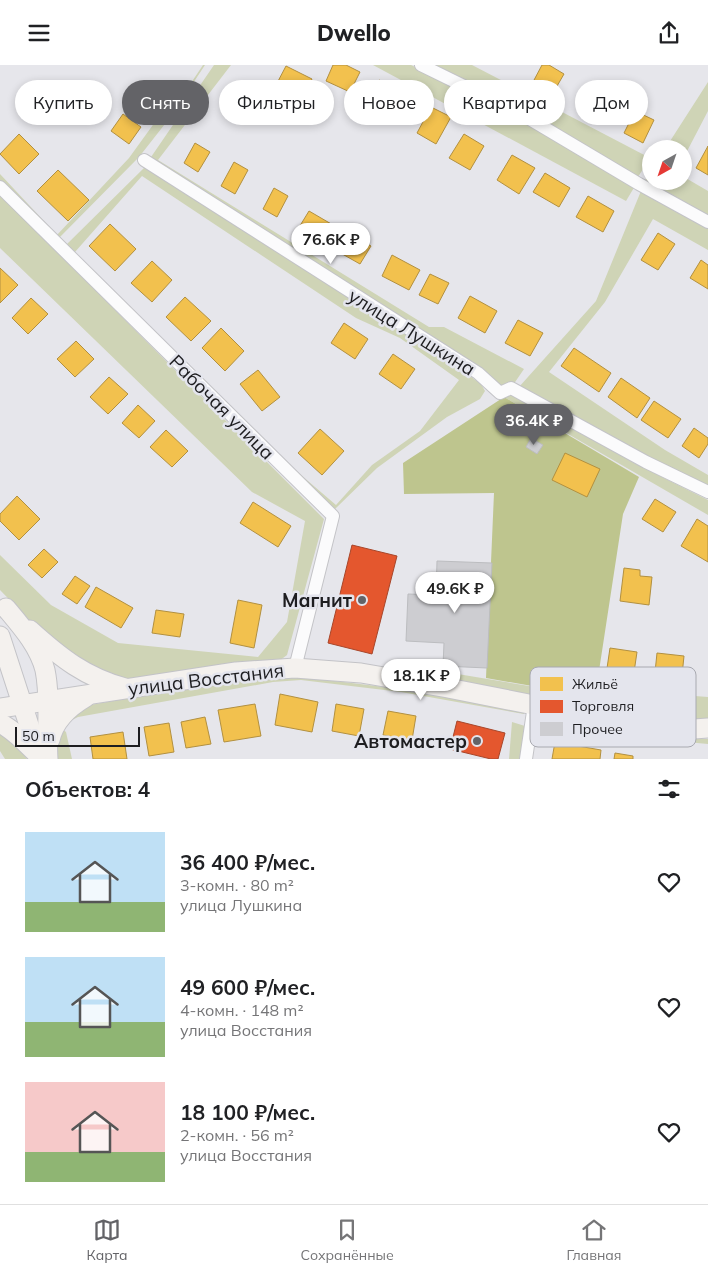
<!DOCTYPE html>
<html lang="ru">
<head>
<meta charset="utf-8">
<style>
	:root { --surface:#fff; --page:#f2f2f2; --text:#202124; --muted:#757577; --line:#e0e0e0; --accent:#636367 }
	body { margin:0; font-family:Mulish,sans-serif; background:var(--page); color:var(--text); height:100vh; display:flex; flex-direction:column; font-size:19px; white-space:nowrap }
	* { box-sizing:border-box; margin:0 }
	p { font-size:16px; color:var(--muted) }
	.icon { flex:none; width:28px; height:28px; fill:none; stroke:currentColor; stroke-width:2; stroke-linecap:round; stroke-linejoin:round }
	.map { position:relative; height:694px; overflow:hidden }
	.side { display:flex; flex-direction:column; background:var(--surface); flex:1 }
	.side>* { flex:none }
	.guide { position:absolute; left:15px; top:15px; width:679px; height:45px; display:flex; gap:10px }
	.needle { width:32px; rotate:220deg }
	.fabs { position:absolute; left:642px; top:75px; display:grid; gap:10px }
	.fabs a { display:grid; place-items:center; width:50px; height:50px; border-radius:50%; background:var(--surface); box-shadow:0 2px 8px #0003; font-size:25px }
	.scale { position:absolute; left:15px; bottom:12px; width:125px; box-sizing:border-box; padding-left:5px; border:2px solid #1d1d20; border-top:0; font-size:14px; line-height:18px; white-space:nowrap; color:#1d1d20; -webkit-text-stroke:4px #e4e5ed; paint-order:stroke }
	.price { position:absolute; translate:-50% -42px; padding:0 11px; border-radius:18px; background:#fff; color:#222; font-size:16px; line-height:32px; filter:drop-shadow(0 1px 2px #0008) }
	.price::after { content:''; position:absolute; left:50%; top:30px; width:15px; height:11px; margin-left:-8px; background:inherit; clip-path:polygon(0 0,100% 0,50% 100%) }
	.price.on { background:var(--accent); color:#fff }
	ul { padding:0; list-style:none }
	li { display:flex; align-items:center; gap:15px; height:125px; padding:0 25px }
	li span { display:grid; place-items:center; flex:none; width:140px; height:100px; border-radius:0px; color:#555 }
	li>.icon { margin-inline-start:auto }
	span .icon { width:60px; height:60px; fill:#fffc; stroke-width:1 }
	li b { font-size:21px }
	h2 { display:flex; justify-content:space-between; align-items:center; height:60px; padding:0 25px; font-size:21px }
	.pill { padding:0 18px; border-radius:22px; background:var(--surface); box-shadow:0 2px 8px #0003; font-size:18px; line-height:45px }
	.pill.on { background:var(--accent); color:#fff }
	header { display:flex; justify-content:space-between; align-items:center; height:65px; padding:0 25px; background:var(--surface); font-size:22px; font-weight:800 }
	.tabs { display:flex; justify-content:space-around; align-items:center; height:70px; border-top:1px solid var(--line); background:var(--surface); font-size:14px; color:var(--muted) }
	.tabs a { display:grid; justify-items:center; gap:2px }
	.tabs .on { color:var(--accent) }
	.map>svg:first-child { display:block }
</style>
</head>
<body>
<header><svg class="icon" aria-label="menu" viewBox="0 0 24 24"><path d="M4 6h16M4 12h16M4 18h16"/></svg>Dwello<svg class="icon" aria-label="share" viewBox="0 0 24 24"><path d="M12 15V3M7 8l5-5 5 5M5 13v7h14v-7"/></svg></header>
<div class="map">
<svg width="708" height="694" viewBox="0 0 708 694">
	<rect width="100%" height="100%" fill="#e6e6eb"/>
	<!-- green -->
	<g fill="#cfd4b6">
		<path d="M203,0H205L172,50L139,92L58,174L0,116V109L57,170L129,93L163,46L171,48Z"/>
		<path d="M214,0H231L158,95L429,262H444L524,304L511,323L496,319L149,95Z"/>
		<path d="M373,0H411L522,53L635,121L626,136Z"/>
		<path d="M430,0H472L650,93L638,112Z"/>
		<path d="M708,17V46L684,92V84H665Z"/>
		<path d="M145,102L467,309L481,319L485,326L480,334L447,352L377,403L335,444L287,398L336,440L372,400L420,366L459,315L400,273L356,253L142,111L75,187L66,180Z"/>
		<path d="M651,105V116H684V112L708,126V152L644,117Z"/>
		<path d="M641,126L708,163V185L653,154L605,237L549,307L665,385L708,410V421L647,392L519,322L596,236Z"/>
		<path d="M0,130L324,454L287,590L279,596L129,614L106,610L84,601L37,563L0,525V490L51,540L118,578L258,592L287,557L305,456L252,427L0,183Z"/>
		<path d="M511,329L636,399L708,435V450L504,332Z"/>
		<path d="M404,600L595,632L597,621L655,628L708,632V654L687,656L646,653L403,607Z"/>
		<path d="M302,612L401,624L524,647V649L401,627L301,615L273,617L78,652L72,655L68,654L90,640L129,633L243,615Z"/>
		<path d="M537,650C593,662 650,673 708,674V679C650,674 593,664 536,653Z"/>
		<path d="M512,657L525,661L521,694H509Z"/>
		<path d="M62,664L66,667L72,694H54V686Z"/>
		<path d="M0,668L13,676L27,694H5L0,686Z"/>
	</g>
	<!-- forest -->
	<path fill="#bec58e" d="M504,332L639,412L623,449L595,632L486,613L494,428L404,429L403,398Z"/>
	<!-- homes -->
	<g fill="#f2c14e" stroke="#b29040">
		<path d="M333,0H346L360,7L350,27L326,16Z"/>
		<path d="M542,0H549L564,9L553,28L533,17Z"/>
		<path d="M286,1L312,14L302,35L275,22Z"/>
		<path d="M379,15L407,29L394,56L366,42Z"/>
		<path d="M591,22L613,33L602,55L580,43Z"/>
		<path d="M431,42L451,52L436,79L417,68Z"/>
		<path d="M635,46L654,55L643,78L624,68Z"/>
		<path d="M123,49L141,62L129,79L111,66Z"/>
		<path d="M19,69L39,89L19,109L0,89Z"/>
		<path d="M464,69L484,81L470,105L449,93Z"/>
		<path d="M195,78L210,87L198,107L184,98Z"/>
		<path d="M708,81V110L696,103Z"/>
		<path d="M512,90L535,103L519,129L497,115Z"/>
		<path d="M234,97L248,105L235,129L221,121Z"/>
		<path d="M58,105L89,135L68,156L37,126Z"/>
		<path d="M545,108L570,123L559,142L533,127Z"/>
		<path d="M274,123L288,131L277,152L263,144Z"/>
		<path d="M588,131L614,146L603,167L576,152Z"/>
		<path d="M309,146L333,160L322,178L298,164Z"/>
		<path d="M110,159L136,184L115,206L89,181Z"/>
		<path d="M348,167L371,181L360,199L337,186Z"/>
		<path d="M658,168L675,179L658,205L641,195Z"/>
		<path d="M392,190L420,205L409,225L382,211Z"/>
		<path d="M701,195L708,200V224L690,213Z"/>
		<path d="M152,196L172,215L152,237L131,218Z"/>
		<path d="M0,203L18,220L0,238Z"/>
		<path d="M430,209L449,218L438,239L419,230Z"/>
		<path d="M470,231L497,246L485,268L458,253Z"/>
		<path d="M185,232L211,256L191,276L166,252Z"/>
		<path d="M31,233L48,249L28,269L12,253Z"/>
		<path d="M518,255L543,268L530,291L505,278Z"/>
		<path d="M344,258L368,274L355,294L331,278Z"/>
		<path d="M221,263L244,286L225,306L202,283Z"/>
		<path d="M76,276L94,294L75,312L57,294Z"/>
		<path d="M574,283L611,308L599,327L561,301Z"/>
		<path d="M393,289L415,304L401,324L379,309Z"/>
		<path d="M258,305L280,332L262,346L240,319Z"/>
		<path d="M109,312L128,329L108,349L90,332Z"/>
		<path d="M621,313L650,333L637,353L608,332Z"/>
		<path d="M654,336L681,354L668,373L641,355Z"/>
		<path d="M138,340L155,356L139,373L122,358Z"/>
		<path d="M694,363L708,373V379L699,393L682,381Z"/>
		<path d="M320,364L344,386L322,410L298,388Z"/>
		<path d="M166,365L188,386L172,402L150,382Z"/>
		<path d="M565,388L600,404L587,432L552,415Z"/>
		<path d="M17,431L40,454L19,475L0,456V449Z"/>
		<path d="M655,434L676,447L663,467L642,454Z"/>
		<path d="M253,437L291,461L278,482L240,458Z"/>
		<path d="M697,454L708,461V497L681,481Z"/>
		<path d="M44,484L58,497L42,513L28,500Z"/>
		<path d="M624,503L640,505V511L652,512L649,540L620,536Z"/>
		<path d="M75,511L90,521L77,539L62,529Z"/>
		<path d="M96,522L133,543L121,563L85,542Z"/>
		<path d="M238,535L262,540L254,583L230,578Z"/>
		<path d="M156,545L184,549L180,572L152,568Z"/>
		<path d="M610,583L637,587L633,614L606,610Z"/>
		<path d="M657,588L684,591L681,620L654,617Z"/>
		<path d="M280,629L318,637L312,667L275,660Z"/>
		<path d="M255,639L261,671L224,677L218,645Z"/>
		<path d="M336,639L364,644L359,671L332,666Z"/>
		<path d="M388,646L416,651L412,675L383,670Z"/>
		<path d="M205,652L211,679L186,683L181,657Z"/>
		<path d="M169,658L174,687L149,691L144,662Z"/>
		<path d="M123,667L127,694H93L90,672Z"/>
		<path d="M555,677L601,685L600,694H552Z"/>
		<path d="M615,688L633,691V694H614Z"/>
	</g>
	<!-- shops -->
	<g fill="#e4572e" stroke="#a8462a">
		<path d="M352,480L397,491L372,589L328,578Z"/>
		<path d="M457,656L505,668L498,694H491L450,684Z"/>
	</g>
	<!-- building -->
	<g fill="#cdcdd1" stroke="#bcbdc0">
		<path d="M531,373L543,380L537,389L526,382Z"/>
		<path d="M437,496L492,498L487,603L443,601L444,578L406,576L408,529L436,530Z"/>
	</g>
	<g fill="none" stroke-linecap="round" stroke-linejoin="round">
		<!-- street casing -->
		<g stroke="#c3c3c7" stroke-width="14">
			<g id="street">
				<path d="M421,0L523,50L639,119L708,157"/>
				<path d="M144,95L478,308L500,328L511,323L646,397L708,427"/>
				<path d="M0,122L333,451L295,603"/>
				<path d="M526,694L534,640"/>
			</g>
		</g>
		<!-- secondary casing -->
		<g stroke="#c3c3c7" stroke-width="21">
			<g id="secondary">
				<path d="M6,543C21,561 39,581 45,605C51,634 46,665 48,694"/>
				<path d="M30,565C61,593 85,612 125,623"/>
				<path d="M0,571L40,694"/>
				<path d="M0,643L236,607L295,603L361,608L448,623L645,662L694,664L708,663"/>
				<path d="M0,658C14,665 26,678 37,689"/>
				<path d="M50,675C54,655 69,642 86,632"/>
			</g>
		</g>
		<!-- street -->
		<use href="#street" stroke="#fbfbfc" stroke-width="12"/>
		<!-- secondary -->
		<use href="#secondary" stroke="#f4f1ee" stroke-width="19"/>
	</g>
	<!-- markers -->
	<g fill="#636367" stroke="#e4e5ed" stroke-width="2">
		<circle cx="362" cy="535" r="5"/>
		<circle cx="477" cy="676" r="5"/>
	</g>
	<g text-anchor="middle" stroke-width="5" stroke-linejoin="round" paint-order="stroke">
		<!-- street labels -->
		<g font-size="19" fill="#1d1d20" stroke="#e4e5ed">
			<text transform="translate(412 267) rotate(32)" y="7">улица Лушкина</text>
			<text transform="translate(222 342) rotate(45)" y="7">Рабочая улица</text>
			<text transform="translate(206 614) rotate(-7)" y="7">улица Восстания</text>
		</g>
		<!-- poi labels -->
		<g font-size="19" font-weight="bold" fill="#1d1d20" stroke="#e4e5ed" text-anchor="end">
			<text x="352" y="542">Магнит</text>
			<text x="467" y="683">Автомастер</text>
		</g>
	</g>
	<!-- legend -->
	<rect x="530" y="602" width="166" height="80" rx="8" fill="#e4e5ed" stroke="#a8a9b0" stroke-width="1"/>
	<rect x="540" y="612" width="23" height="14" fill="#f2c14e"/>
	<rect x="540" y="635" width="23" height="13" fill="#e4572e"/>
	<rect x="540" y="657" width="23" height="14" fill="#cdcdd1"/>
	<g font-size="14" fill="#1d1d20">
		<text x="572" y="624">Жильё</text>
		<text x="572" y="646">Торговля</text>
		<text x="572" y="669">Прочее</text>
	</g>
</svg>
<div class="fabs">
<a><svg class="needle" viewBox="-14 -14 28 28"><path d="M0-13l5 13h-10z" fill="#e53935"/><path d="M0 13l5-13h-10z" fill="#757577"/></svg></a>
</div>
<div class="scale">50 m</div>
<b class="price" style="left:331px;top:200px">76.6K ₽</b>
<b class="price on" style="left:534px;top:381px">36.4K ₽</b>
<b class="price" style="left:455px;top:549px">49.6K ₽</b>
<b class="price" style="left:421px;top:636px">18.1K ₽</b>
<div class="guide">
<a class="pill">Купить</a>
<a class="pill on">Снять</a>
<a class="pill">Фильтры</a>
<a class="pill">Новое</a>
<a class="pill">Квартира</a>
<a class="pill">Дом</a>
</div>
</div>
<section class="side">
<h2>Объектов: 4<svg class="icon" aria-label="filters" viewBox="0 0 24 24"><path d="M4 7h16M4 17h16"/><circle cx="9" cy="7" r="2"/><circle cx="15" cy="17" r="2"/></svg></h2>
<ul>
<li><span style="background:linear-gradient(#bfe0f5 70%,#8fb573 0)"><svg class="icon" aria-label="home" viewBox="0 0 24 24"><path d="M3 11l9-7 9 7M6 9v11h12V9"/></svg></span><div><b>36 400 ₽/мес.</b><p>3-комн. · 80 m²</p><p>улица Лушкина</p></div><svg class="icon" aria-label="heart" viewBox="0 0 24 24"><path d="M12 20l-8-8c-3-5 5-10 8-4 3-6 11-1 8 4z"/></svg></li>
<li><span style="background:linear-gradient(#bfe0f5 65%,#8fb573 0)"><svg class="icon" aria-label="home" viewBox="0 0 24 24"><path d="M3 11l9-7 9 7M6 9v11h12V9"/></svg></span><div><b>49 600 ₽/мес.</b><p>4-комн. · 148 m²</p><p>улица Восстания</p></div><svg class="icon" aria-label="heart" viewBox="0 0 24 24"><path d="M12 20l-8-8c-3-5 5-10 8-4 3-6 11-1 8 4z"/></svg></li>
<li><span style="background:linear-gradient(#f6c9c9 70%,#8fb573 0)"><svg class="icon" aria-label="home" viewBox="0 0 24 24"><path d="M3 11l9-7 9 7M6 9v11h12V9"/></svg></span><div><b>18 100 ₽/мес.</b><p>2-комн. · 56 m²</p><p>улица Восстания</p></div><svg class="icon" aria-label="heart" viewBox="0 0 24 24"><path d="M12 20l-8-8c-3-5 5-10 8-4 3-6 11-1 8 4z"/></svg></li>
</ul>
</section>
<nav class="tabs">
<a class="on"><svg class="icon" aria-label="map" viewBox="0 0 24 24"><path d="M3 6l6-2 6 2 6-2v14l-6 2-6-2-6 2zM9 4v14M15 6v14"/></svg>Карта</a>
<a><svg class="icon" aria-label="saved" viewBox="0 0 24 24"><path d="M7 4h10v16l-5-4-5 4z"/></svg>Сохранённые</a>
<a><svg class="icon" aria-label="home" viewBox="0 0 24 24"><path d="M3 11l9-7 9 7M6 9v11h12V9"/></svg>Главная</a>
</nav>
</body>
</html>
